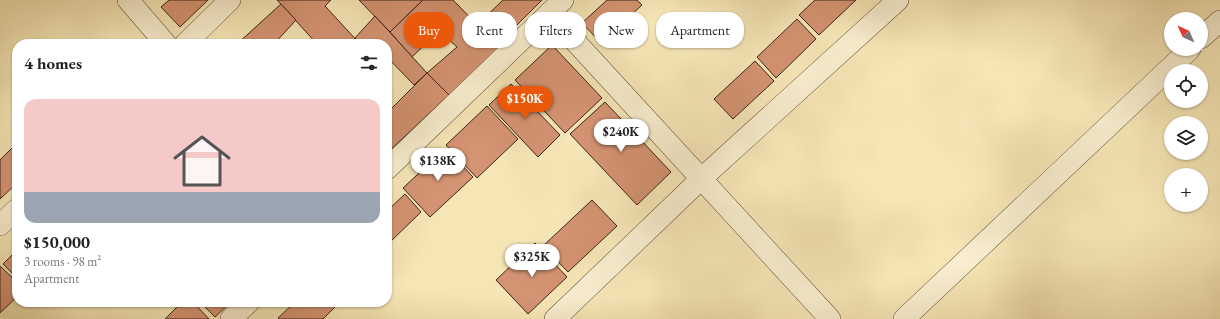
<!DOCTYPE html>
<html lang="en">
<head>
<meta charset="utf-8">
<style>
	:root { --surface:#fff; --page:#f2f2f2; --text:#222; --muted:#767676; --accent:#ea580c }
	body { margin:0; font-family:"EB Garamond",serif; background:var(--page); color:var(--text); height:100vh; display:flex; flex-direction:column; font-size:15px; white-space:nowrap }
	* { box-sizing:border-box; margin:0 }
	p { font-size:13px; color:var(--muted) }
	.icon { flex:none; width:22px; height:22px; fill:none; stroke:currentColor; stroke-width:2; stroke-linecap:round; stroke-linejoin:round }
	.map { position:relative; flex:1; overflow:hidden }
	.sheet { position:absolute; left:12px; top:39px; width:380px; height:268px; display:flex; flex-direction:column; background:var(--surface); border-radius:16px; box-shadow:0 1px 3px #0004 }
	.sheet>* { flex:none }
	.banner { position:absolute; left:404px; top:12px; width:380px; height:36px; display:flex; gap:8px }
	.needle { width:26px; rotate:315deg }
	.fabs { position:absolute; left:1164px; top:12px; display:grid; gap:8px }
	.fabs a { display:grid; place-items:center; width:44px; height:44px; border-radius:50%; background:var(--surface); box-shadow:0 1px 3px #0004; font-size:20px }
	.price { position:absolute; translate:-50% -34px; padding:0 9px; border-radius:14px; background:#fff; color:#222; font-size:13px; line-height:26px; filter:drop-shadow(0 1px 2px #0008) }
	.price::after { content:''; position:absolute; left:50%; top:24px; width:12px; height:9px; margin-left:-6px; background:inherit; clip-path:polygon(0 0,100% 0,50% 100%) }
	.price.selected { background:var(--accent); color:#fff }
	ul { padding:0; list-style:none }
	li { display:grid; align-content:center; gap:8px; height:212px; padding:0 12px }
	li span { display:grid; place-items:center; height:124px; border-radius:12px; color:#555 }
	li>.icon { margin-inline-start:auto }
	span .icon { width:72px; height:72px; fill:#fffc; stroke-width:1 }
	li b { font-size:17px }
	h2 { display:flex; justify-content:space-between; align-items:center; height:48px; padding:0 12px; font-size:17px }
	.tag { padding:0 14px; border-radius:16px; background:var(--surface); box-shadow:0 1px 3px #0004; font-size:14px; line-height:36px }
	.tag.selected { background:var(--accent); color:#fff }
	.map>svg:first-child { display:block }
</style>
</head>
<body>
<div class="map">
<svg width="1220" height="319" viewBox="0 0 1220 319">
	<rect width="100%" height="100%" fill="#f6e6b6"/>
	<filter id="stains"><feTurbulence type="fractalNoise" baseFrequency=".005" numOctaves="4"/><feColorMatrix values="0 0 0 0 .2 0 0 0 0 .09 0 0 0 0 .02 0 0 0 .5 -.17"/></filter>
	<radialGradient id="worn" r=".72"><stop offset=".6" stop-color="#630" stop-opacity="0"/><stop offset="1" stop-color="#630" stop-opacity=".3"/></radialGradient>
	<!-- building -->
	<g fill="#d49372" stroke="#3b241b">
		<path d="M169,0H208L180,27L161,7Z"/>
		<path d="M277,0H331L325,6L360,44H317Z"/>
		<path d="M359,0H423L390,32Z"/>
		<path d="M423,0H453L506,54L449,95L427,73L457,47L439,31L412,57L390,32Z"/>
		<path d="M503,0H542L498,44L478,24Z"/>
		<path d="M607,0H637L642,5L601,43L582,23Z"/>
		<path d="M815,0H856L819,35L799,15Z"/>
		<path d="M281,4L296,20L274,44H237Z"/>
		<path d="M375,16L427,73L414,85L387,57V44H360L355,38Z"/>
		<path d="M797,19L816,39L776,78L757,57Z"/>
		<path d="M552,45L602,98L565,133L515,80Z"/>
		<path d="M755,61L774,81L733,119L714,99Z"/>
		<path d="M427,73L449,95L387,153V113Z"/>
		<path d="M511,84L560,135L538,157L489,105Z"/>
		<path d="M605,102L671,172L637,205L570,134Z"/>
		<path d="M487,106L518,139L477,178L446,145Z"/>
		<path d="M17,143V183L0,199V160Z"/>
		<path d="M446,148L473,177L430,217L403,188Z"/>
		<path d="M405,194L421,212L387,245V211Z"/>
		<path d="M592,200L617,226L568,272L543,246Z"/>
		<path d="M535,243L567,277L528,314L496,280Z"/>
		<path d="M17,250V278L3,264Z"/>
		<path d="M0,266L17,282V297L0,313Z"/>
		<path d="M182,302H193L209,319H165Z"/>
		<path d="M200,302H231L215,317Z"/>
		<path d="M295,302H331L335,307L323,319H279L278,318Z"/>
	</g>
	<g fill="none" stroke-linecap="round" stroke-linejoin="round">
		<!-- street casing -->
		<g stroke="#6a5442" stroke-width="22">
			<g id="street">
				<path d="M128,0L166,44"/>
				<path d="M549,13L830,319"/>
				<path d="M1201,38L1220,21"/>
				<path d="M185,44L230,0"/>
				<path d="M387,169L563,0"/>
				<path d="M0,225L17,209"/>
				<path d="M231,319L249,302"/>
				<path d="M555,319L702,178L898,0"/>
				<path d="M904,319L1190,49"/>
			</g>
		</g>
		<!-- street -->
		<use href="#street" stroke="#f9efd0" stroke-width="21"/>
	</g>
	<rect width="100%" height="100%" filter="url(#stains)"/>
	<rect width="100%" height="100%" fill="url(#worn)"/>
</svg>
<div class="fabs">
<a><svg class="needle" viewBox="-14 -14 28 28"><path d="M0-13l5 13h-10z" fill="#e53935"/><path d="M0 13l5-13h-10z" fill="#767676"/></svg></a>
<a><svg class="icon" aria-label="locate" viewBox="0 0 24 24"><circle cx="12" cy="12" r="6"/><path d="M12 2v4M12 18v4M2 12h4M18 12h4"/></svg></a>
<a><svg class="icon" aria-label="layers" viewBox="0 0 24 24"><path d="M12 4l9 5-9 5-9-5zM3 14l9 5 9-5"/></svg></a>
<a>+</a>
</div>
<b class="price selected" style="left:525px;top:120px">$150K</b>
<b class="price" style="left:621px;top:153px">$240K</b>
<b class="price" style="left:438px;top:182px">$138K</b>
<b class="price" style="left:532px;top:278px">$325K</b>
<div class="banner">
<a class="tag selected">Buy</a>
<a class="tag">Rent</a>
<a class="tag">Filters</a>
<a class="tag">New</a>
<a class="tag">Apartment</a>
</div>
<section class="sheet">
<h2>4 homes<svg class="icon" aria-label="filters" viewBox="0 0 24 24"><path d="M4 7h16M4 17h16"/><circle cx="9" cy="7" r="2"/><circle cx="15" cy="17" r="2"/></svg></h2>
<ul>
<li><span style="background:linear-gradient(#f6c9c9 75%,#9aa5b1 0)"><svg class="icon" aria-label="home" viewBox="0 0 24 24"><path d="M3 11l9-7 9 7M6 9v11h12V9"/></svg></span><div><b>$150,000</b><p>3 rooms · 98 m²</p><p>Apartment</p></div></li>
</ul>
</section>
</div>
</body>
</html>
